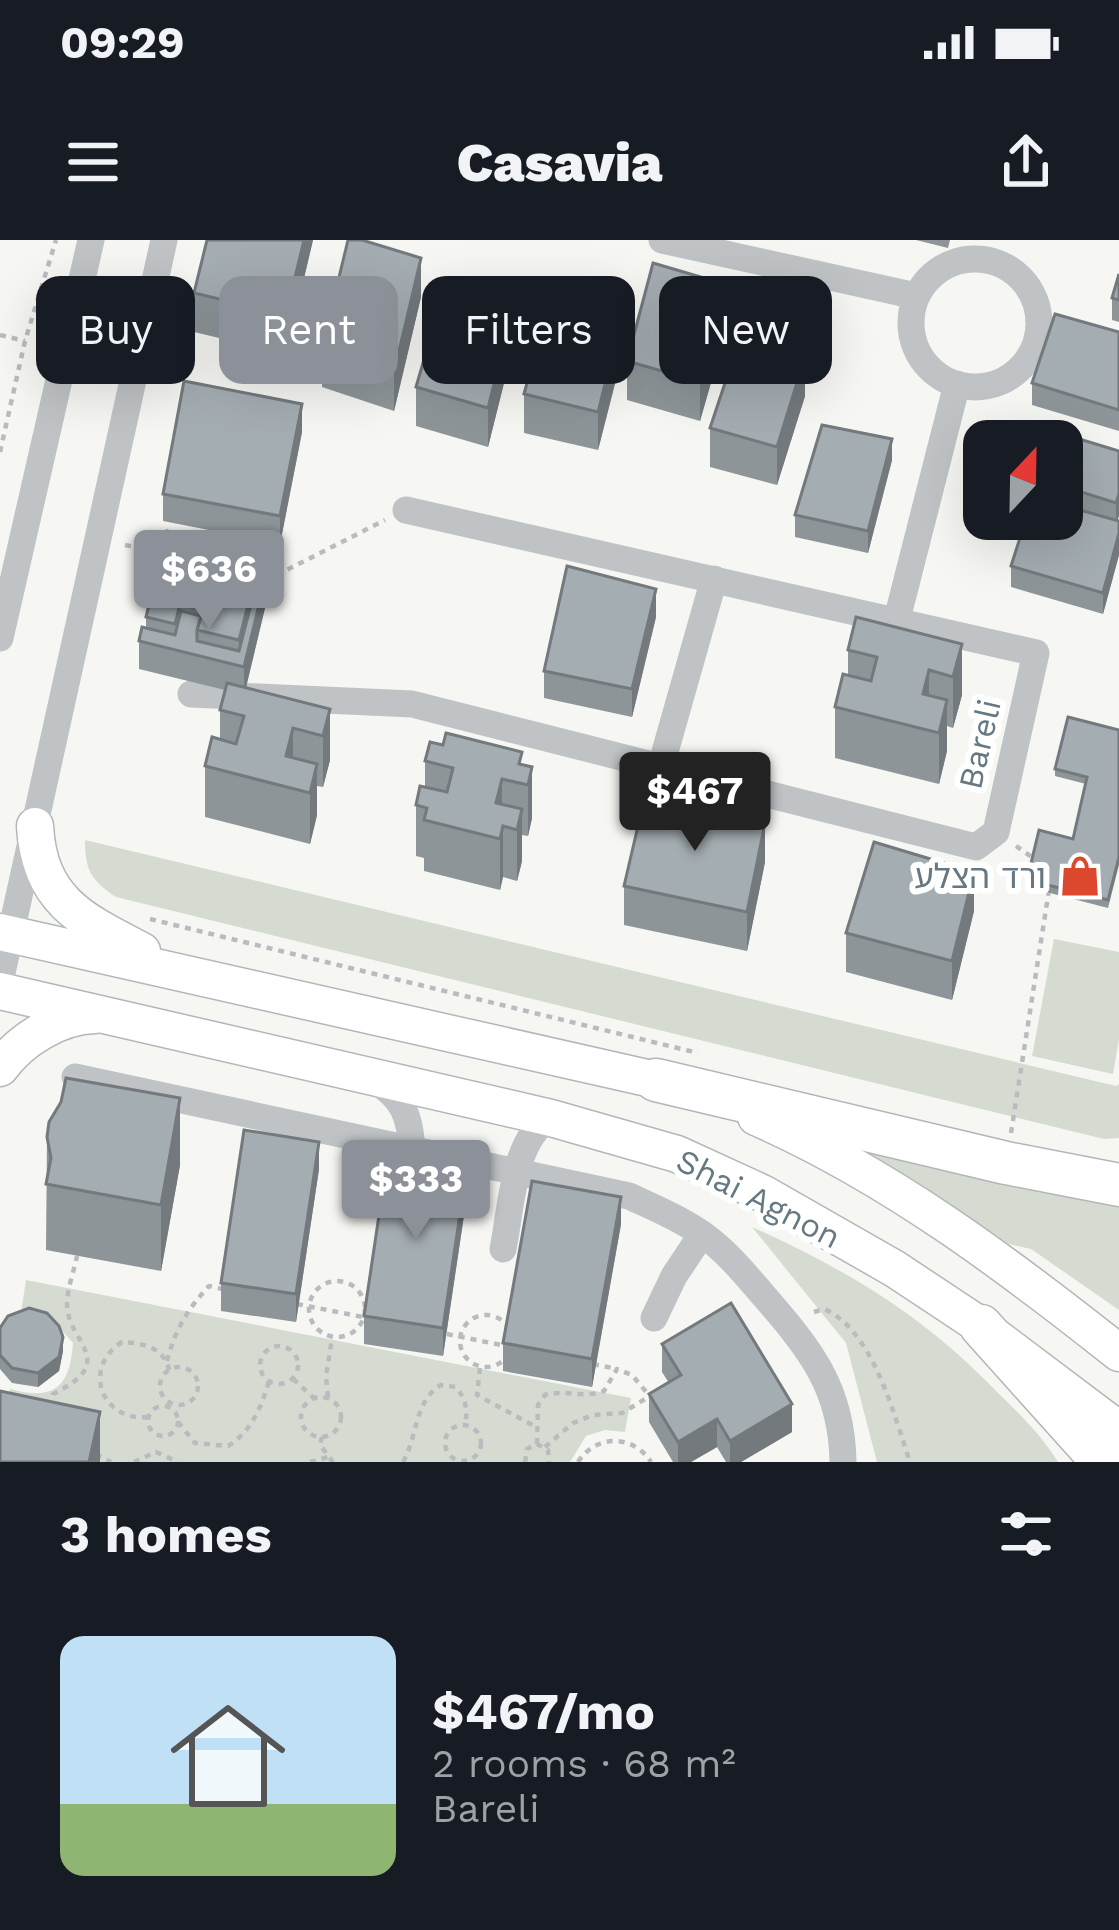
<!DOCTYPE html>
<html lang="en">
<head>
<meta charset="utf-8">
<style>
	:root { --surface:#171b24; --page:#20242c; --text:#f1f3f6; --muted:#9ea1a6; --accent:#8c9099 }
	body { margin:0; font-family:"Work Sans","Noto Sans Hebrew",sans-serif; background:var(--page); color:var(--text); height:100vh; display:flex; flex-direction:column; font-size:45px; white-space:nowrap }
	* { box-sizing:border-box; margin:0 }
	p { font-size:39px; color:var(--muted) }
	.icon { flex:none; width:66px; height:66px; fill:none; stroke:currentColor; stroke-width:2; stroke-linecap:round; stroke-linejoin:round }
	.map { position:relative; height:1222px; overflow:hidden }
	.sheet { display:flex; flex-direction:column; background:var(--surface); flex:1 }
	.sheet>* { flex:none }
	.top-card { position:absolute; left:36px; top:36px; width:1047px; height:108px; display:flex; gap:24px }
	.needle { width:78px; rotate:22deg }
	.tools { position:absolute; left:963px; top:180px; display:grid; gap:24px }
	.tools a { display:grid; place-items:center; width:120px; height:120px; border-radius:24px; background:var(--surface); box-shadow:0 12px 48px #0002; font-size:60px }
	.price { position:absolute; translate:-50% -102px; padding:0 27px; border-radius:12px; background:var(--accent); color:#fff; font-size:39px; line-height:78px; filter:drop-shadow(0 3px 6px #0008) }
	.price::after { content:''; position:absolute; left:50%; top:72px; width:36px; height:27px; margin-left:-18px; background:inherit; clip-path:polygon(0 0,100% 0,50% 100%) }
	.price.current { background:#222; color:#fff }
	ul { padding:0; list-style:none }
	li { display:flex; align-items:center; gap:36px; height:300px; padding:0 60px }
	li span { display:grid; place-items:center; flex:none; width:336px; height:240px; border-radius:24px; color:#555 }
	li>.icon { margin-inline-start:auto }
	span .icon { width:144px; height:144px; fill:#fffc; stroke-width:1 }
	li b { font-size:51px }
	h2 { display:flex; justify-content:space-between; align-items:center; height:144px; padding:0 60px; font-size:51px }
	.pill { padding:0 42px; border-radius:24px; background:var(--surface); box-shadow:0 12px 48px #0002; font-size:42px; line-height:108px }
	.pill.current { background:var(--accent); color:#fff }
	.status { display:flex; justify-content:space-between; align-items:center; height:84px; padding:0 60px; background:var(--surface); direction:ltr }
	.status svg { height:33px; fill:currentColor }
	header { display:flex; justify-content:space-between; align-items:center; height:156px; padding:0 60px; background:var(--surface); font-size:54px; font-weight:800 }
	.map>svg:first-child { display:block }
</style>
</head>
<body>
<div class="status"><b>09:29</b><svg viewBox="0 0 49 12"><path d="M0 12V9h3v3zM5 12V6h3v6zM10 12V3h3v9zM15 12V0h3v12zM26 1h20v11H26zM47 4h2v5h-2z"/></svg></div>
<header><svg class="icon" aria-label="menu" viewBox="0 0 24 24"><path d="M4 6h16M4 12h16M4 18h16"/></svg>Casavia<svg class="icon" aria-label="share" viewBox="0 0 24 24"><path d="M12 15V3M7 8l5-5 5 5M5 13v7h14v-7"/></svg></header>
<div class="map">
<svg width="1119" height="1222" viewBox="0 0 1119 1222">
	<rect width="100%" height="100%" fill="#f6f6f3"/>
	<!-- green -->
	<g fill="#d6dbd2">
		<path d="M85,600L1116,846L1119,844V898L1104,899L116,657C91,640 85,630 85,600Z"/>
		<path d="M1054,699L1119,712V799L1113,834L1032,816Z"/>
		<path d="M795,879L1119,958V1070L1031,1009L986,999Z"/>
		<path d="M752,987C849,1031 923,1075 997,1152C1020,1174 1041,1195 1058,1222H877L846,1103Z"/>
		<path d="M26,1040L631,1158L625,1192L605,1190L586,1196L570,1222H88L1,1198L10,1149C53,1161 70,1148 73,1103L57,1085L21,1073Z"/>
	</g>
	<g fill="none" stroke-linecap="round" stroke-linejoin="round">
		<!-- major casing -->
		<g stroke="#b2b7ba" stroke-width="39">
			<g id="major">
				<path d="M35,586C39,661 82,680 142,711"/>
				<path d="M0,692L656,840L682,849"/>
				<path d="M0,751L551,878L677,914L762,953L895,1029L981,1086L1119,1190"/>
				<path d="M0,828C21,799 59,776 95,775"/>
				<path d="M756,877C888,935 1007,1024 1119,1113"/>
			</g>
		</g>
		<!-- highway casing -->
		<g stroke="#b2b6b9" stroke-width="45">
			<g id="highway">
				<path d="M656,840L1006,923L1119,945"/>
				<path d="M981,1086L1103,1222"/>
			</g>
		</g>
		<!-- path -->
		<g stroke="#b9bcbe" stroke-width="4.5" stroke-dasharray="6 6" stroke-linecap="butt">
			<path d="M0,95L25,101"/>
			<path d="M0,212L25,101L56,0"/>
			<path d="M125,305L167,314"/>
			<path d="M266,336L271,338L385,280"/>
			<path d="M1016,606L1036,620"/>
			<path d="M150,679L698,813"/>
			<path d="M1011,893L1049,650"/>
			<circle cx="337" cy="1069" r="28"/>
			<path d="M297,1064L368,1078"/>
			<path d="M814,1072L824,1069C873,1090 894,1175 910,1222"/>
			<circle cx="486" cy="1101" r="26"/>
			<path d="M447,1094L506,1106"/>
			<circle cx="279" cy="1125" r="19"/>
			<path d="M167,1121C175,1090 187,1070 209,1046L227,1050"/>
			<path d="M593,1124L617,1129"/>
			<circle cx="179" cy="1146" r="19"/>
			<path d="M480,1128L477,1155L538,1188"/>
			<path d="M293,1139L314,1158"/>
			<circle cx="321" cy="1177" r="20"/>
			<path d="M328,1157L326,1137L332,1098"/>
			<circle cx="163" cy="1181" r="15"/>
			<path d="M51,1167L53,1154C121,1121 67,1102 67,1065C67,1049 74,1031 77,1016"/>
			<path d="M148,1177C102,1182 81,1128 122,1102C142,1103 164,1107 169,1130"/>
			<path d="M178,1182L195,1203L228,1206C251,1192 262,1166 269,1141"/>
			<circle cx="463" cy="1203" r="18"/>
			<path d="M322,1197L320,1205L333,1222"/>
			<path d="M537,1204L538,1165L545,1155C566,1149 583,1159 604,1151L617,1129L632,1135L653,1160"/>
			<path d="M545,1207L573,1183L593,1175L622,1173L650,1156"/>
			<path d="M96,1214L111,1222"/>
			<path d="M134,1222L156,1212L178,1222"/>
			<path d="M310,1222L328,1217"/>
			<path d="M403,1222C418,1196 414,1161 441,1145L456,1147C466,1160 468,1169 465,1185"/>
			<path d="M525,1222L527,1209L537,1204L548,1210L549,1222"/>
			<path d="M578,1222C596,1194 633,1194 651,1222"/>
		</g>
		<!-- minor -->
		<g stroke="#bfc3c6" stroke-width="27">
			<path d="M662,0L916,56"/>
			<circle cx="975" cy="83" r="64"/>
			<path d="M896,383L957,144"/>
			<path d="M0,398L91,0"/>
			<path d="M191,454L412,464L976,607L996,592L1036,413L406,270"/>
			<path d="M661,526L714,339"/>
			<path d="M0,742L164,0"/>
			<path d="M75,837L629,956C655,968 681,979 705,996C728,1013 745,1034 764,1056C810,1109 842,1148 843,1222"/>
			<path d="M373,839C403,858 410,875 412,910"/>
			<path d="M503,1009C511,971 513,896 551,878"/>
			<path d="M654,1078L674,1036L702,994"/>
		</g>
		<!-- major -->
		<use href="#major" stroke="#fff" stroke-width="36"/>
		<!-- highway -->
		<use href="#highway" stroke="#fff" stroke-width="42"/>
	</g>
	<!-- wall -->
	<g fill="#8d9599">
		<path d="M313,0L286,114L194,92V53Z"/>
		<path d="M916,0H950L948,8Z"/>
		<path d="M1119,34V82L1112,80V58Z"/>
		<path d="M421,57L394,171L322,147V108Z"/>
		<path d="M728,83L700,181L627,160V121Z"/>
		<path d="M1119,92V191L1032,165V143Z"/>
		<path d="M622,116L598,210L524,193V154Z"/>
		<path d="M510,119L488,207L416,186V147Z"/>
		<path d="M805,156L777,245L710,227V188Z"/>
		<path d="M302,192L280,304L163,281V254Z"/>
		<path d="M1062,201L1119,211L1118,280L1119,315L1103,374L1011,347V326L1062,279Z"/>
		<path d="M892,220L868,313L795,297V275Z"/>
		<path d="M163,301L198,302L261,317L270,347L246,448L330,469V520L323,547L317,546V575L310,604L205,577V526L220,499V470L225,450L139,429V401L146,388V377Z"/>
		<path d="M656,377L632,477L544,458V431Z"/>
		<path d="M962,404V455L953,488L947,486V511L939,544L835,518V467L848,436V410Z"/>
		<path d="M1119,490V625L1108,668L1027,647V640L1073,599L1086,544L1055,536V529Z"/>
		<path d="M425,521L522,524L532,527V578L528,596L522,595V621L517,641L503,637L500,650L424,631V618L416,616V565L425,547Z"/>
		<path d="M765,622L747,711L624,685V646Z"/>
		<path d="M974,671L952,760L846,732V693Z"/>
		<path d="M61,862L180,925L161,1031L46,1010L47,897Z"/>
		<path d="M319,929L296,1082L221,1071V1043Z"/>
		<path d="M467,955L443,1116L364,1104V1076Z"/>
		<path d="M621,984L592,1147L503,1131V1103Z"/>
		<path d="M0,1088L63,1111L59,1131L38,1147L12,1143L0,1129Z"/>
		<path d="M662,1104L792,1192L741,1222H726L717,1207L691,1222H673L649,1182V1154L669,1143L662,1132Z"/>
	</g>
	<!-- shaded-wall -->
	<g fill="#73797d">
		<path d="M304,0H313L286,114V75Z"/>
		<path d="M421,18V57L394,171V132Z"/>
		<path d="M728,45V83L700,181V142Z"/>
		<path d="M622,77V116L598,210V172Z"/>
		<path d="M510,80V119L488,207V168Z"/>
		<path d="M805,117V156L777,245V207Z"/>
		<path d="M302,164V192L280,304V276Z"/>
		<path d="M892,199V220L868,313V291Z"/>
		<path d="M1119,254V276L1116,284V263Z"/>
		<path d="M1119,293V315L1103,374V353Z"/>
		<path d="M261,314V353L239,426V400Z"/>
		<path d="M270,319V347L244,455V427Z"/>
		<path d="M656,349V377L632,477V449Z"/>
		<path d="M962,404V455L953,488V437Z"/>
		<path d="M929,430V481L923,454Z"/>
		<path d="M947,460V511L939,544V493Z"/>
		<path d="M330,469V520L323,547V496Z"/>
		<path d="M293,488V539L286,516Z"/>
		<path d="M317,524V575L310,604V553Z"/>
		<path d="M532,527V578L528,596V545Z"/>
		<path d="M502,539V590L496,563Z"/>
		<path d="M522,569V621L517,641V590Z"/>
		<path d="M765,583V622L747,711V672Z"/>
		<path d="M503,586V637L500,650V599Z"/>
		<path d="M974,632V671L952,760V721Z"/>
		<path d="M180,858V925L161,1031V965Z"/>
		<path d="M319,902V929L296,1082V1054Z"/>
		<path d="M467,927V955L443,1116V1088Z"/>
		<path d="M621,957V984L592,1147V1119Z"/>
		<path d="M63,1097V1111L59,1131L38,1147V1133Z"/>
		<path d="M792,1164V1192L741,1222H730V1201Z"/>
		<path d="M100,1172V1222H89Z"/>
		<path d="M717,1179V1207L691,1222H678V1202Z"/>
	</g>
	<!-- building -->
	<g fill="#a4adb2" stroke="#73797d" stroke-width="3">
		<path d="M207,0H304L286,75L194,53Z"/>
		<path d="M348,0H362L421,18L394,132L322,108Z"/>
		<path d="M653,23L728,45L700,142L627,121Z"/>
		<path d="M1119,34V60L1112,58Z"/>
		<path d="M441,61L510,80L488,168L416,147Z"/>
		<path d="M549,62L622,77L598,172L524,154Z"/>
		<path d="M1055,74L1119,92V170L1032,143Z"/>
		<path d="M740,98L805,117L777,207L710,188Z"/>
		<path d="M184,141L302,164L280,276L163,254Z"/>
		<path d="M822,185L892,199L868,291L795,275Z"/>
		<path d="M1043,188L1119,211V254L1116,263L1062,246V201H1040Z"/>
		<path d="M1062,265L1119,281V293L1103,353L1011,326L1026,279H1062Z"/>
		<path d="M167,291L198,299L192,325L214,330L220,305L261,314L239,400L197,390L204,365L181,360L175,384L146,377Z"/>
		<path d="M198,302L219,307L214,330L194,325Z"/>
		<path d="M261,317L270,319L244,427L139,401L142,387L175,395L181,371L201,376L197,390V401L239,411L261,326Z"/>
		<path d="M567,326L656,349L632,449L544,431Z"/>
		<path d="M856,377L962,404L953,437L929,430L923,454L947,460L939,493L835,467L843,434L871,441L877,417L848,410Z"/>
		<path d="M227,443L330,469L323,496L293,488L286,516L317,524L310,553L205,526L212,497L236,504L244,476L220,470Z"/>
		<path d="M1068,477L1119,490V617L1108,660L1027,640L1039,590L1073,599L1087,537L1055,529Z"/>
		<path d="M446,493L522,512L519,524L532,527L528,545L502,539L496,563L522,569L517,590L503,586L500,599L424,580L427,568L416,565L420,546L447,552L453,528L425,521L430,502L443,505Z"/>
		<path d="M645,556L765,583L747,672L624,646Z"/>
		<path d="M874,602L974,632L952,721L846,693Z"/>
		<path d="M66,838L180,858L161,965L46,944L51,918L47,897L49,882L61,862Z"/>
		<path d="M244,890L319,902L296,1054L221,1043Z"/>
		<path d="M388,915L467,927L443,1088L364,1076Z"/>
		<path d="M532,941L621,957L592,1119L503,1103Z"/>
		<path d="M731,1063L792,1164L730,1201L717,1179L678,1202L649,1154L681,1135L662,1104Z"/>
		<path d="M29,1068L47,1073L59,1086L63,1097L59,1117L38,1133L12,1128L0,1115V1088L8,1076Z"/>
		<path d="M0,1151L100,1172L89,1222H0Z"/>
	</g>
	<!-- icons -->
	<defs>
		<g id="shop-bare" transform="scale(3.24)"><path d="M-5-2.5h2.3a2.7 3.5 0 0 1 5.4 0H5L5.5 6h-11ZM-1.5-2.5h3a1.5 2.3 0 0 0-3 0Z" fill="#db482e" stroke="#fff" stroke-width="2.5" paint-order="stroke"/></g>
	</defs>
	<g fill-rule="evenodd">
		<use href="#shop-bare" x="1080" y="636"/>
	</g>
	<g text-anchor="middle" stroke-width="12" stroke-linejoin="round" paint-order="stroke">
		<!-- street labels -->
		<g font-size="33" fill="#667882" stroke="#fff">
			<text transform="translate(979 504) rotate(-77)" y="12">Bareli</text>
			<text transform="translate(759 958) rotate(27)" y="12">Shai Agnon</text>
		</g>
		<!-- poi labels -->
		<g font-size="33" fill="#667882" stroke="#fff" text-anchor="end">
			<text x="1046" y="648">ורד הצלע</text>
		</g>
	</g>
</svg>
<div class="tools">
<a><svg class="needle" viewBox="-14 -14 28 28"><path d="M0-13l5 13h-10z" fill="#e53935"/><path d="M0 13l5-13h-10z" fill="#9ea1a6"/></svg></a>
</div>
<b class="price" style="left:209px;top:392px">$636</b>
<b class="price current" style="left:695px;top:614px">$467</b>
<b class="price" style="left:416px;top:1002px">$333</b>
<div class="top-card">
<a class="pill">Buy</a>
<a class="pill current">Rent</a>
<a class="pill">Filters</a>
<a class="pill">New</a>
</div>
</div>
<section class="sheet">
<h2>3 homes<svg class="icon" aria-label="filters" viewBox="0 0 24 24"><path d="M4 7h16M4 17h16"/><circle cx="9" cy="7" r="2"/><circle cx="15" cy="17" r="2"/></svg></h2>
<ul>
<li><span style="background:linear-gradient(#bfe0f5 70%,#8fb573 0)"><svg class="icon" aria-label="home" viewBox="0 0 24 24"><path d="M3 11l9-7 9 7M6 9v11h12V9"/></svg></span><div><b>$467/mo</b><p>2 rooms · 68 m²</p><p>Bareli</p></div></li>
</ul>
</section>
</body>
</html>
